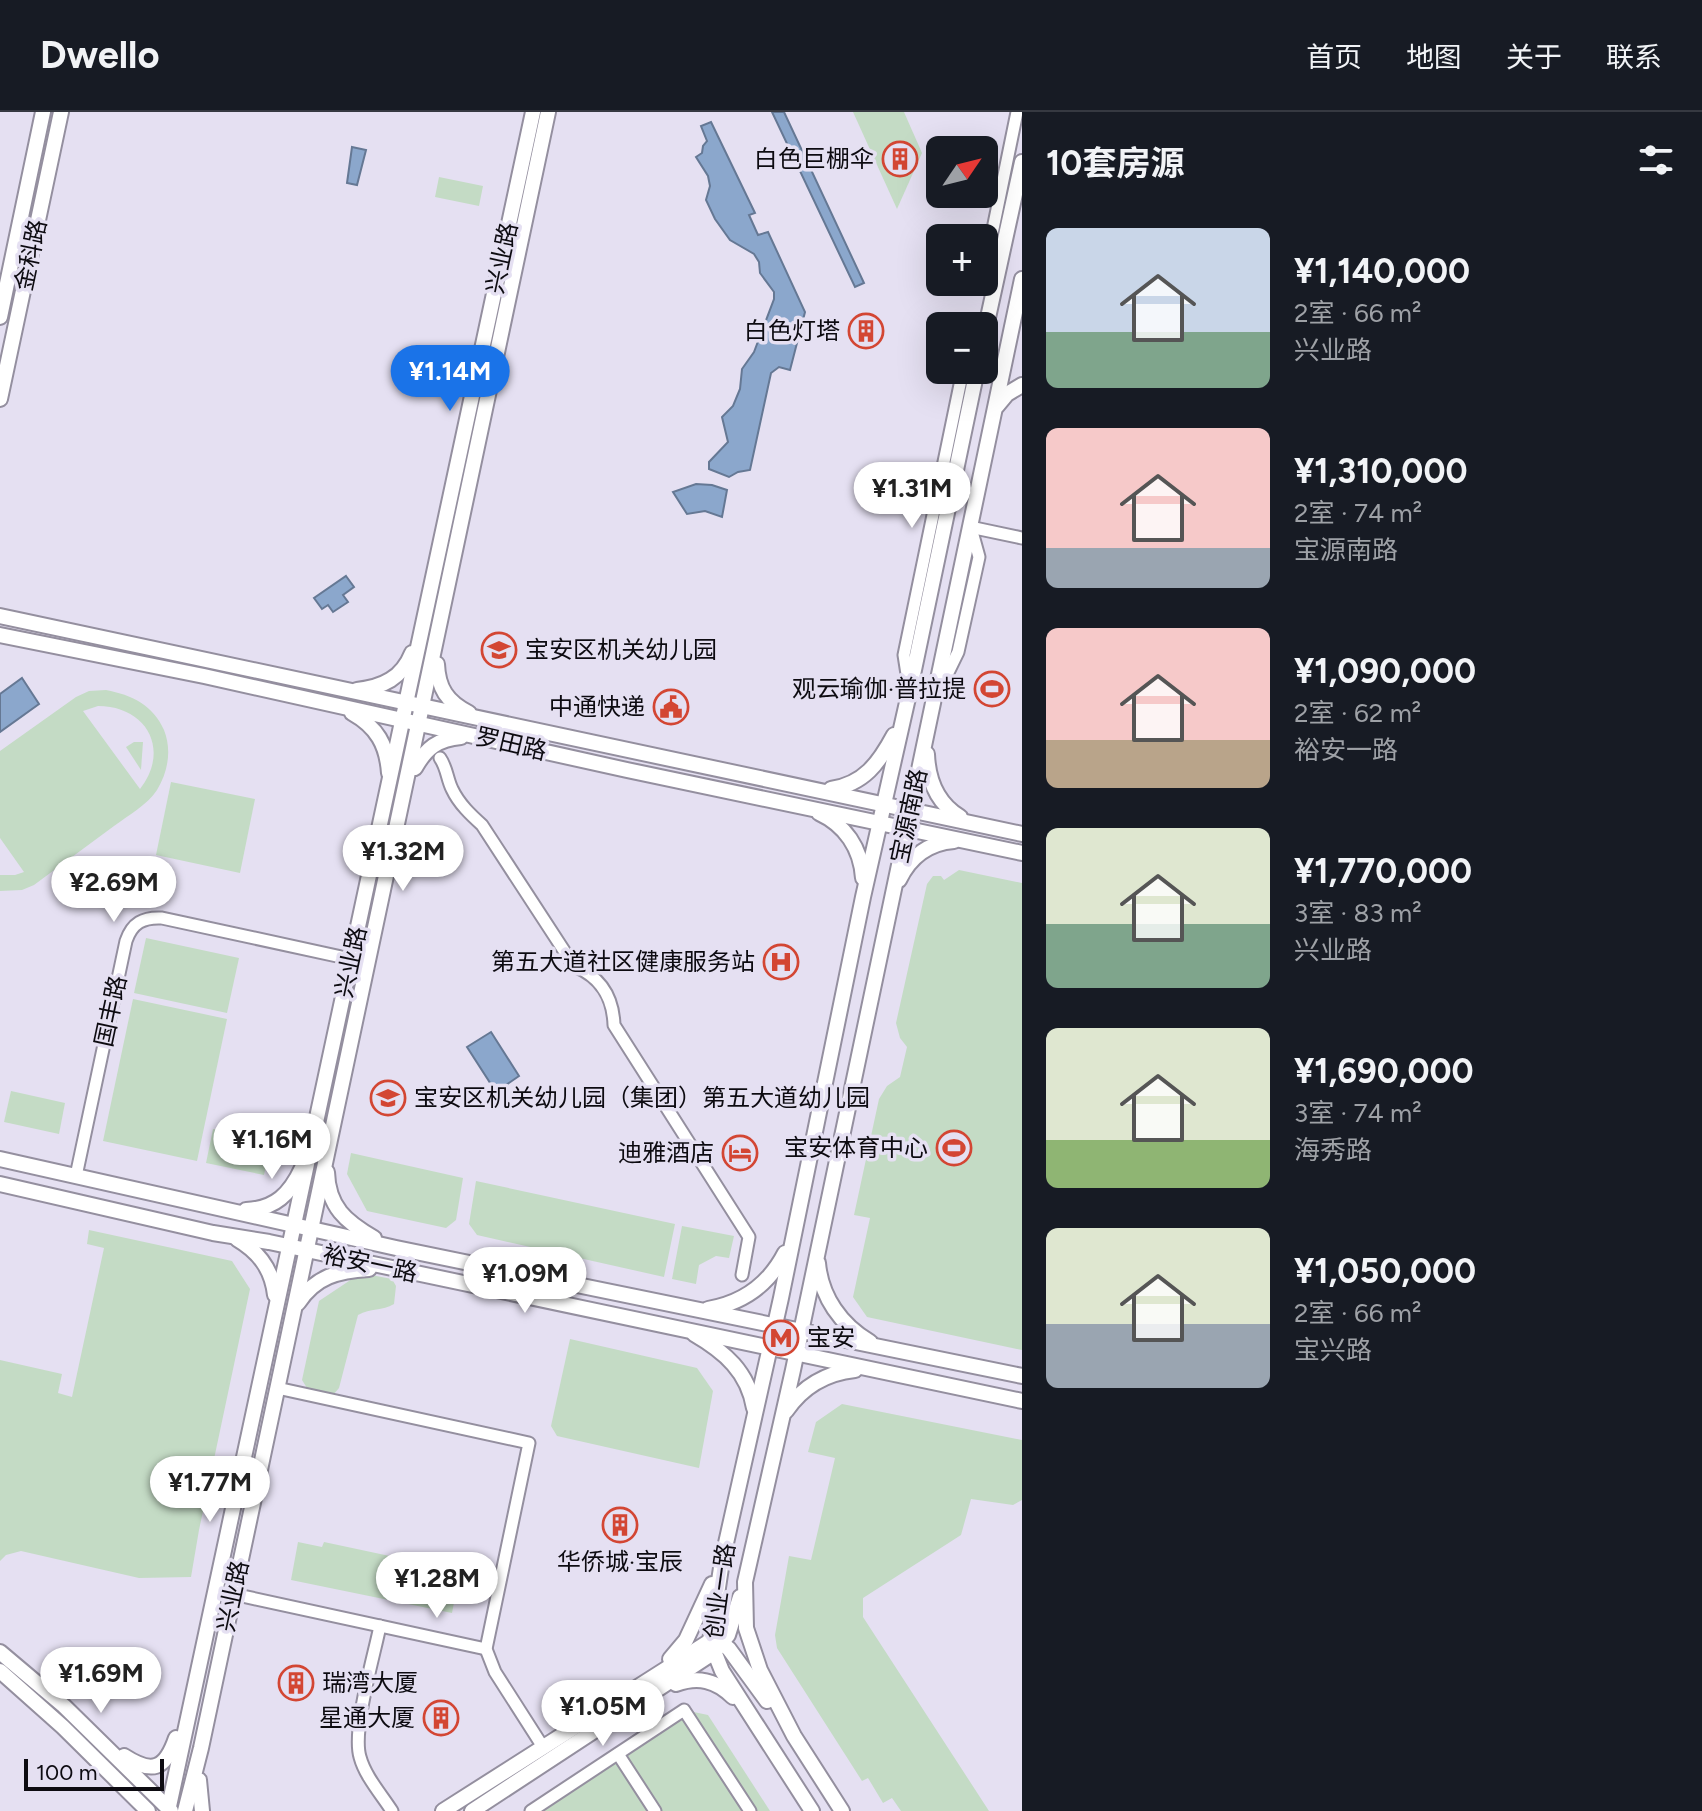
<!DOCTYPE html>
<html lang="zh">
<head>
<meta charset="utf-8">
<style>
	:root { --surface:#171b24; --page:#20242c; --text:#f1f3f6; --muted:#9ea1a6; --line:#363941; --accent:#1a73e8 }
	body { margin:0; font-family:Figtree,"Noto Sans SC",sans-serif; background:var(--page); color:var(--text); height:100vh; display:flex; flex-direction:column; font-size:30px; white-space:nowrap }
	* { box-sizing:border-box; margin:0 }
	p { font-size:26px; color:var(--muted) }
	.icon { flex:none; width:44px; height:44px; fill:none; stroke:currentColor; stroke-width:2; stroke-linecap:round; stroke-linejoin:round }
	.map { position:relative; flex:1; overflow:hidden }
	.drawer { display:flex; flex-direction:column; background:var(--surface); width:680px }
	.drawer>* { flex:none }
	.needle { width:52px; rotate:55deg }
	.controls { position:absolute; left:926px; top:24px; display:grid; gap:16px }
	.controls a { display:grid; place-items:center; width:72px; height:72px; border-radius:12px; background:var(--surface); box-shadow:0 8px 32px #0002; font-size:40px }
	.scale { position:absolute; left:24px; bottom:20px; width:140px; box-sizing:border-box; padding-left:8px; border:4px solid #0d0b11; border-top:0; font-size:22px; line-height:28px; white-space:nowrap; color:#0d0b11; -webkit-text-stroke:6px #e5e0f2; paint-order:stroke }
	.price { position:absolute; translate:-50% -68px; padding:0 18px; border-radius:28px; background:#fff; color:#222; font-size:26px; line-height:52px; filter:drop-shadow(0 2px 4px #0008) }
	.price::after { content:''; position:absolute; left:50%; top:48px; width:24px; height:18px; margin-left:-12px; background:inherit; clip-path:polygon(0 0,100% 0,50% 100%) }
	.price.on { background:var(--accent); color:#fff }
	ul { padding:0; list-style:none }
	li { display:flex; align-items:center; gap:24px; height:200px; padding:0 24px }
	li span { display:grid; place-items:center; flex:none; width:224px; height:160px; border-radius:12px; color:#555 }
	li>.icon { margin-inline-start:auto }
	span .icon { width:96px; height:96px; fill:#fffc; stroke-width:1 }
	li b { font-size:34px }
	h2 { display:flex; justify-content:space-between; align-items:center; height:96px; padding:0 24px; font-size:34px }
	header { display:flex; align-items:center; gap:48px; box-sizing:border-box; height:112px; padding:0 40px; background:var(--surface); border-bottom:2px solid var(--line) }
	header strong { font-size:38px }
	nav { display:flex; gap:44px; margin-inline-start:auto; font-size:28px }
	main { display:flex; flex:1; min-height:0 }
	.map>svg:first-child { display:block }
</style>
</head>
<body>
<header>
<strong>Dwello</strong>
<nav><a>首页</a><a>地图</a><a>关于</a><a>联系</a></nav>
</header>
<main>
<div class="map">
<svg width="1022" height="1699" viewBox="0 0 1022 1699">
	<rect width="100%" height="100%" fill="#e5e0f2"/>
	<!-- green -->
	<g fill="#c4dbc5" fill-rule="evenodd">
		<path d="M853,0H904L922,41L897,97Z"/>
		<path d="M439,65L483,74L479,94L435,85Z"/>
		<path d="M106,578C132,583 153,593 164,618C172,638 168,660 157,678C147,693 129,703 114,714C88,733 61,753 34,773L22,778L0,779V763H15L24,760L0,726V639L76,585L89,579ZM98,594C146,594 171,637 140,677L83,599Z"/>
		<path d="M134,630H143L141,658L126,635Z"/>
		<path d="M171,670L255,687L240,761L156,743Z"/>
		<path d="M959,758L1022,771V1238L867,1205L853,1185L870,1106L854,1103L879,987L887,974L900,965L907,935L900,926L896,911L927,772L933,764H941L944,768Z"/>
		<path d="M146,826L239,846L227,901L134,881Z"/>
		<path d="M133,887L227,907L197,1049L103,1029Z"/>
		<path d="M11,979L65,991L59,1022L4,1010Z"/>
		<path d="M213,1017L271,1029L264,1063L206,1051Z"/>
		<path d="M351,1041L463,1066L456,1108L446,1116L367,1099L347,1062Z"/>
		<path d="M476,1069L675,1112L664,1165L477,1123L469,1112Z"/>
		<path d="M682,1114L734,1124L729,1146L716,1144L699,1153L696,1172L672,1167Z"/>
		<path d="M89,1118L232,1149L250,1177L199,1418L191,1465L139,1466L21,1439L6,1443L0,1449V1248L62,1262L58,1281L72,1285L104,1136L87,1132Z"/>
		<path d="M361,1161L392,1167L396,1174L394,1192C382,1199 371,1196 358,1203L339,1276L333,1283L307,1276L302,1268L319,1189Z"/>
		<path d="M570,1227L697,1256L713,1279L699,1356L557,1324L551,1314Z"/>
		<path d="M842,1292L1022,1328V1388L1013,1393L971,1387L961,1423L863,1486V1505L989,1699H901L892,1686L883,1691L868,1666L862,1669L777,1536L775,1523L789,1444L811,1448L835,1346L808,1340L816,1310Z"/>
		<path d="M298,1430L322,1435L324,1430L460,1459L452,1501L291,1468Z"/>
		<path d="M684,1598L708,1603L770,1699H531Z"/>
	</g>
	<!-- water -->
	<g fill="#8ba7cc" stroke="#657894" stroke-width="2">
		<path d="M772,0H784L864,171L855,175Z"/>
		<path d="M711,10L755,101L749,103L758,123L768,120L805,200L790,258L779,255L771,261L750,358L738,360L729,365L709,357V350L728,330L722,305L733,294L740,277L742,257L754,240L774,187V180L760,161L759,150L754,142L730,128L715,107L706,88L710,74L708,64L696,45L702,41L703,34L707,29L701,14Z"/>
		<path d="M352,35L366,38L357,73L347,71Z"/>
		<circle cx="865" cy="219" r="15"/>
		<path d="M696,372L712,373L727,378L722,405L705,399L687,402L673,380Z"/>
		<path d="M346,464L354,475L343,483L348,490L333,500L328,493L322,497L314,486Z"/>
		<path d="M22,566L39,592L0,620V582Z"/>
		<path d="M491,920L519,964L496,980L467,935Z"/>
	</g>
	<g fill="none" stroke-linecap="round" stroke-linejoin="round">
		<!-- minor casing -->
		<g stroke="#948f9f" stroke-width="15">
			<g id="minor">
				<path d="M993,182L986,151L1017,0"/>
				<path d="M970,415L1022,426"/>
				<path d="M909,575L904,543L963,258"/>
				<path d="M939,579L958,540L979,445L971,416"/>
				<path d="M440,646C447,656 447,667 452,677C459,692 471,703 482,713L574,854C601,865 613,885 614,913L749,1125L742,1163"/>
				<path d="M76,1064L126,829C132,811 143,805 162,806L351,847"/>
				<path d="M277,1276L529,1331L486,1537L495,1560L543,1635"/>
				<path d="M233,1482L486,1537"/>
				<path d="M380,1514C374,1544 352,1618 360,1645C365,1664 381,1682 392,1699"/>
				<path d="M618,1642L655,1699"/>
				<path d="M531,1699L684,1598L750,1699"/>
			</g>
		</g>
		<!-- major casing -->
		<g stroke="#948f9f" stroke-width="18">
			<g id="major">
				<path d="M0,205L43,0"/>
				<path d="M984,224L1022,50"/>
				<path d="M0,287L61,0"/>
				<path d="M997,294L1007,282L1022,273"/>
				<path d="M0,504L1022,722"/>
				<path d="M0,523L204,564L627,658L1022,741"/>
				<path d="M437,552C438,576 447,590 469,601"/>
				<path d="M357,578C383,575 402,566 412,541"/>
				<path d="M352,601C377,615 387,633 389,661"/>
				<path d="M927,642C928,668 937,691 960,705"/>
				<path d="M415,656C426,636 438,627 461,625"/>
				<path d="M831,677C864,672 879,651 894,623"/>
				<path d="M819,701C845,713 861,736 863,766"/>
				<path d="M899,768C910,745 928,731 954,729"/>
				<path d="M0,1047L396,1136L1022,1264"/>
				<path d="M327,1060C328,1095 346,1110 374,1126"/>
				<path d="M0,1072L213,1121L269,1130L1022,1289"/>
				<path d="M246,1098C275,1097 290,1082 302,1056"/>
				<path d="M237,1127C259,1140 272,1157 275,1183"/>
				<path d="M818,1151C821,1185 841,1213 870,1230"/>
				<path d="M298,1191C316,1164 338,1159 369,1157"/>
				<path d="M708,1197C743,1191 769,1172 785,1141"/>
				<path d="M694,1222C725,1240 748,1260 754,1296"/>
				<path d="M786,1299C803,1274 826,1261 855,1258"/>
				<path d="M718,1528L729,1537L767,1589"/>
				<path d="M0,1540L64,1594L171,1699"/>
				<path d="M670,1547L686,1528L712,1472"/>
				<path d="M0,1559L63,1615L148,1699"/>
				<path d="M676,1572C698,1564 716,1568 733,1585"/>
				<path d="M124,1644C152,1662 165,1658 176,1626"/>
				<path d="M199,1668L202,1699"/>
				<path d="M168,1699L533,0"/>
				<path d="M185,1699L201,1636L548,0"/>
				<path d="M443,1699L710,1529"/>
				<path d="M472,1699L713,1541L728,1523L740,1485"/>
				<path d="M812,1699L722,1559L710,1529L722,1449L781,1186L863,785L910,577L977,258"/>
				<path d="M842,1699L794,1624L760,1558L746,1516L745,1470L793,1258L1022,167"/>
			</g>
		</g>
		<!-- minor -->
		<use href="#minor" stroke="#fff" stroke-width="11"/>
		<!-- major -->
		<use href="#major" stroke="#fff" stroke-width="14"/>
	</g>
	<!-- icons -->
	<defs>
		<g id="building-ring" transform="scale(1.8)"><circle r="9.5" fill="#e5e0f2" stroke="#d34633" stroke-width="1.5"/><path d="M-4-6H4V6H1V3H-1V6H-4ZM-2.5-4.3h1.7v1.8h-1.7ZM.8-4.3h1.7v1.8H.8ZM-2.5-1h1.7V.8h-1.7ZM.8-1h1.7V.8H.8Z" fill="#d34633"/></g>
		<g id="school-ring" transform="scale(1.8)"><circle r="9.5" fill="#e5e0f2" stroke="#d34633" stroke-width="1.5"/><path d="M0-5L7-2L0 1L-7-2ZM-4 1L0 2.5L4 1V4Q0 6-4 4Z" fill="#d34633"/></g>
		<g id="stadium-ring" transform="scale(1.8)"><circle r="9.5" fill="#e5e0f2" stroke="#d34633" stroke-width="1.5"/><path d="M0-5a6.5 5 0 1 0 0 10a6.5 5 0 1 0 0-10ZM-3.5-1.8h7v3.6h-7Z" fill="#d34633"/></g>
		<g id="civic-ring" transform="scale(1.8)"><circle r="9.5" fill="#e5e0f2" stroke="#d34633" stroke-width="1.5"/><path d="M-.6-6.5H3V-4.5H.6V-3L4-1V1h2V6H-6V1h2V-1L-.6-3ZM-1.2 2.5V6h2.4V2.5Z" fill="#d34633"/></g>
		<g id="hospital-ring" transform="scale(1.8)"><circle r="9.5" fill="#e5e0f2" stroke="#d34633" stroke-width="1.5"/><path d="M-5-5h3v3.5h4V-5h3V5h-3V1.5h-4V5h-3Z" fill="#d34633"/></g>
		<g id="hotel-ring" transform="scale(1.8)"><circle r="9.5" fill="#e5e0f2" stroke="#d34633" stroke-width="1.5"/><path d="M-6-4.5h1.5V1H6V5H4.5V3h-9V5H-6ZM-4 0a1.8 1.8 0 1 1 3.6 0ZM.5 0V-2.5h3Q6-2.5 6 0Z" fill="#d34633"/></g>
		<g id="metro-ring" transform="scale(1.8)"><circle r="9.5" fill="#e5e0f2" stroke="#d34633" stroke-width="1.5"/><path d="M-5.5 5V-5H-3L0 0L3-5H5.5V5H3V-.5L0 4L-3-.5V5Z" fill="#d34633"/></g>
	</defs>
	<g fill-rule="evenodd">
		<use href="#building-ring" x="900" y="47"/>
		<use href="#building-ring" x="866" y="219"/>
		<use href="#school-ring" x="499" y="538"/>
		<use href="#stadium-ring" x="992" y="577"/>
		<use href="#civic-ring" x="671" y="595"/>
		<use href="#hospital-ring" x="781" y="850"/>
		<use href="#school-ring" x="388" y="986"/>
		<use href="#stadium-ring" x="954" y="1036"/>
		<use href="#hotel-ring" x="740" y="1041"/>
		<use href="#metro-ring" x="781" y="1226"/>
		<use href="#building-ring" x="620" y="1413"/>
		<use href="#building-ring" x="296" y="1571"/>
		<use href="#building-ring" x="441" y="1606"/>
	</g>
	<g text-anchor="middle" stroke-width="7" stroke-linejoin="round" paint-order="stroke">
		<!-- poi labels -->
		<g font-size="24" fill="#0d0b11" stroke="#e5e0f2" text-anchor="end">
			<text x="874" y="55">白色巨棚伞</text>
			<text x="840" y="227">白色灯塔</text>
			<text x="525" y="546" text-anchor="start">宝安区机关幼儿园</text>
			<text x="966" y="585">观云瑜伽·普拉提</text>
			<text x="645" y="603">中通快递</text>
			<text x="755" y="858">第五大道社区健康服务站</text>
			<text x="414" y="994" text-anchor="start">宝安区机关幼儿园（集团）第五大道幼儿园</text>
			<text x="928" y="1044">宝安体育中心</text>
			<text x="714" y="1049">迪雅酒店</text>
			<text x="807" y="1234" text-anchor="start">宝安</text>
			<text x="620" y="1458" text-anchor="middle">华侨城·宝辰</text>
			<text x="322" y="1579" text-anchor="start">瑞湾大厦</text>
			<text x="415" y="1614">星通大厦</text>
		</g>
		<!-- street labels -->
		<g font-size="24" fill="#0d0b11" stroke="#e5e0f2">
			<text transform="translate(31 143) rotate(-78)" y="8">金科路</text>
			<text transform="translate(502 146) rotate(-78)" y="8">兴业路</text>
			<text transform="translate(511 632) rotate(13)" y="8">罗田路</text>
			<text transform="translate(909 704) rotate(-78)" y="8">宝源南路</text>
			<text transform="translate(351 850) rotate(-78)" y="8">兴业路</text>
			<text transform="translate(111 899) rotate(-78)" y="8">国丰路</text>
			<text transform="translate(370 1152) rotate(12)" y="8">裕安一路</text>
			<text transform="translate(720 1479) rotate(-82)" y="8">创业一路</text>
			<text transform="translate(233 1484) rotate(-78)" y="8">兴业路</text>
		</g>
	</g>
</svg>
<div class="controls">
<a><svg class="needle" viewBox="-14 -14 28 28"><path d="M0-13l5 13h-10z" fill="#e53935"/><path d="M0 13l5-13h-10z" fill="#9ea1a6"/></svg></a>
<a>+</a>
<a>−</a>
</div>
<div class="scale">100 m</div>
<b class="price on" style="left:450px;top:301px">¥1.14M</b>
<b class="price" style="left:912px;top:418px">¥1.31M</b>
<b class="price" style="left:403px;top:781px">¥1.32M</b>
<b class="price" style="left:114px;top:812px">¥2.69M</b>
<b class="price" style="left:272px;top:1069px">¥1.16M</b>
<b class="price" style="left:525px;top:1203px">¥1.09M</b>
<b class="price" style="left:210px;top:1412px">¥1.77M</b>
<b class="price" style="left:437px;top:1508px">¥1.28M</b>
<b class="price" style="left:101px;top:1603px">¥1.69M</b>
<b class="price" style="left:603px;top:1636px">¥1.05M</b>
</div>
<section class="drawer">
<h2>10套房源<svg class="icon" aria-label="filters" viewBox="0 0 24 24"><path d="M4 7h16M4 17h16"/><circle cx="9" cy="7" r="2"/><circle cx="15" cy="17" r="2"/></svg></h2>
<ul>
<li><span style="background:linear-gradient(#c9d6e8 65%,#7fa58c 0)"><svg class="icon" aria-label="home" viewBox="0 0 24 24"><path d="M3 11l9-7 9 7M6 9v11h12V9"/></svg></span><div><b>¥1,140,000</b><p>2室 · 66 m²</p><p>兴业路</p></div></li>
<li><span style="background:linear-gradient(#f6c9c9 75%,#9aa5b1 0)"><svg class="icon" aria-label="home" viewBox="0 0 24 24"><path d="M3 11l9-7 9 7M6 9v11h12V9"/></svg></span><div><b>¥1,310,000</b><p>2室 · 74 m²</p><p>宝源南路</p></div></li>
<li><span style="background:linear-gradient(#f6c9c9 70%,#b9a48a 0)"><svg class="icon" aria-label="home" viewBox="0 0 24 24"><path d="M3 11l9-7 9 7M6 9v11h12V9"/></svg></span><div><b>¥1,090,000</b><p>2室 · 62 m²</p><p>裕安一路</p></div></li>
<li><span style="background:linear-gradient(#dfe7d0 60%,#7fa58c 0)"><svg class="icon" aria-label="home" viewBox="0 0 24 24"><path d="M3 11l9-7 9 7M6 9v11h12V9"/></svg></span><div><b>¥1,770,000</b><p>3室 · 83 m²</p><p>兴业路</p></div></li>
<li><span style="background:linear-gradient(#dfe7d0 70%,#8fb573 0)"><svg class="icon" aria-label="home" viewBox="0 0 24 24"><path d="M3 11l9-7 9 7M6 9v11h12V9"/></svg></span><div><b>¥1,690,000</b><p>3室 · 74 m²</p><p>海秀路</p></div></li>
<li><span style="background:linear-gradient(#dfe7d0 60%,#9aa5b1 0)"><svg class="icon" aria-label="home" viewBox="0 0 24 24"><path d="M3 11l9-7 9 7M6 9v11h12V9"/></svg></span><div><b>¥1,050,000</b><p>2室 · 66 m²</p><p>宝兴路</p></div></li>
</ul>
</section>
</main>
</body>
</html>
